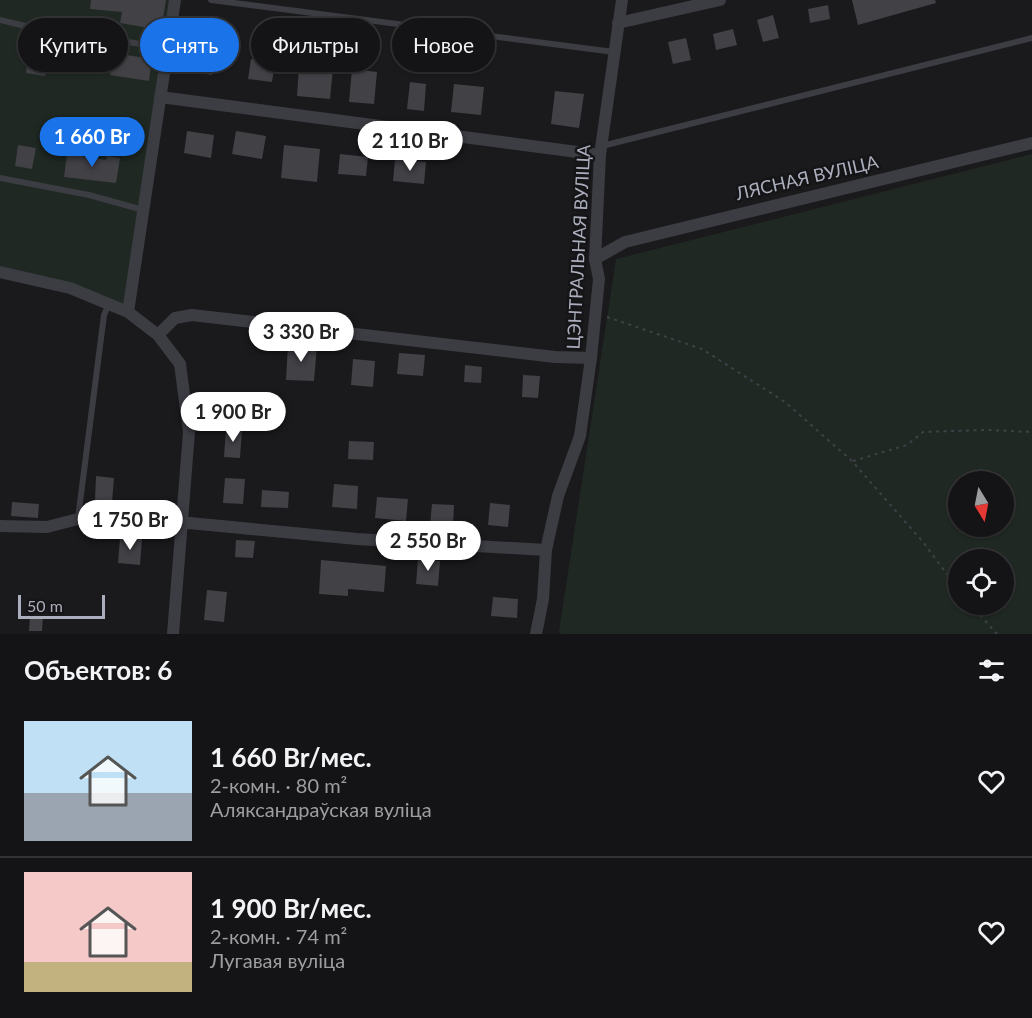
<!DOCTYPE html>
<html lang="ru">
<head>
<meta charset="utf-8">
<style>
	:root { --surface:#141315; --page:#212022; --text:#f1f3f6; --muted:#9d9ea0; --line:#333234; --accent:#1a73e8 }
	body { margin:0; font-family:Lato,sans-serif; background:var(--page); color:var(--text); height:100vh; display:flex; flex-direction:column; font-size:22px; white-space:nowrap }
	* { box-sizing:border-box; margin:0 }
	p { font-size:20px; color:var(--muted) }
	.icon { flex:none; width:33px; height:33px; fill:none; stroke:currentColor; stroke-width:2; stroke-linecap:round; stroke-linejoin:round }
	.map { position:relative; height:634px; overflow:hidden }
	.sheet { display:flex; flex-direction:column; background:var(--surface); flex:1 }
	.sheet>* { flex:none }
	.guide { position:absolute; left:18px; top:18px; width:600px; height:54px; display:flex; gap:12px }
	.needle { width:39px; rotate:170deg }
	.tools { position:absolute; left:948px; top:471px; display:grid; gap:12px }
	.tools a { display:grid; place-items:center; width:66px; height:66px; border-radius:50%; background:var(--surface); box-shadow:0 2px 4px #0004,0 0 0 2px var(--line); font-size:30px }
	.scale { position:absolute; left:18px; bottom:15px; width:87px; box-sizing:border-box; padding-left:6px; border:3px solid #abaebc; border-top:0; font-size:16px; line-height:21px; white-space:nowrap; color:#abaebc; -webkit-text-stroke:4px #151417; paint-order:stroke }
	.price { position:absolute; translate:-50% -51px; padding:0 14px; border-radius:21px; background:#fff; color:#222; font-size:20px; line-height:39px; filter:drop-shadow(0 2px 3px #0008) }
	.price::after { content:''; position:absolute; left:50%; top:36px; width:18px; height:14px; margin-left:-9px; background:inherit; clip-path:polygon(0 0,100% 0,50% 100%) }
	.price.current { background:var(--accent); color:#fff }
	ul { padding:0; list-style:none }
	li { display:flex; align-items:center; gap:18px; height:150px; padding:0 24px }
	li+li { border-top:2px solid var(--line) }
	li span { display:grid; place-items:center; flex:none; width:168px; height:120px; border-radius:0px; color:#555 }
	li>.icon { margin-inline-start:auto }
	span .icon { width:72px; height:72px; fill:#fffc; stroke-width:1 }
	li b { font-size:26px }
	h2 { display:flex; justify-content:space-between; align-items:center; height:72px; padding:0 24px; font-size:26px }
	.pill { padding:0 21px; border-radius:27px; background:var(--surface); box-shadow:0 2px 4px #0004,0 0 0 2px var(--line); font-size:21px; line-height:54px }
	.pill.current { background:var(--accent); color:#fff }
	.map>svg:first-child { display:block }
</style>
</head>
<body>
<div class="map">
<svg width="1032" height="634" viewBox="0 0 1032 634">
	<rect width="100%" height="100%" fill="#1a191c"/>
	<!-- green -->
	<g fill="#1f2822" fill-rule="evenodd">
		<path d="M0,0H175L128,312L70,288L0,277Z"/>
		<path d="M1032,154V634H561L559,631L616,259ZM958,482H1004V526H958ZM958,560H1004V604H958Z"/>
	</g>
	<!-- building -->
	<g fill="#414146">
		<path d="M91,0H166L161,30L120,23L122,12L90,9Z"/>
		<path d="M852,0H935L936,3L858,25Z"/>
		<path d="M828,5L830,19L810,23L808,9Z"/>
		<path d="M773,15L779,38L763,42L757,20Z"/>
		<path d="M733,29L737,45L716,50L713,34Z"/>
		<path d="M686,38L691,60L673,64L668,42Z"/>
		<path d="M190,44L217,49L212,75L185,71Z"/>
		<path d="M114,53L152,59L149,81L110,75Z"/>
		<path d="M28,57L47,59L45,76L26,73Z"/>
		<path d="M251,59L275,63L272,82L248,79Z"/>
		<path d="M299,66L333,69L330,99L297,96Z"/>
		<path d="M352,69L377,72L374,104L349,102Z"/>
		<path d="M410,82L426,84L424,111L407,109Z"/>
		<path d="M454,84L484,87L481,115L451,112Z"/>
		<path d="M555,91L584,94L579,128L551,124Z"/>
		<path d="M187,131L214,135L211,158L184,153Z"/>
		<path d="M236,131L266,136L262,159L232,154Z"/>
		<path d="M18,145L36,148L32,169L15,166Z"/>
		<path d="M284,145L320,149L317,182L281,178Z"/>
		<path d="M67,154L106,160L107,156L120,158L116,183L64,177Z"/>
		<path d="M340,154L368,157L366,176L338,174Z"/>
		<path d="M395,159L426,162L424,184L393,181Z"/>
		<path d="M288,344L317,346L314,381L286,380Z"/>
		<path d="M399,353L425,355L423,376L397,374Z"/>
		<path d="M353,359L375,361L373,387L351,385Z"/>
		<path d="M465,365L482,367L481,383L464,382Z"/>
		<path d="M523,375L540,376L538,398L522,397Z"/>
		<path d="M226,429L242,430L240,458L224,457Z"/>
		<path d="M349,441L374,442L373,460L348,459Z"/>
		<path d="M96,476L114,478L112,502L95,500Z"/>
		<path d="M225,478L245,479L243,504L223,503Z"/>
		<path d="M334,484L358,486L357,509L332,507Z"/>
		<path d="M262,490L289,492L288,508L261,507Z"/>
		<path d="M377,497L408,499L406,521L375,518Z"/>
		<path d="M12,502L39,504L38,518L11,516Z"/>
		<path d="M490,503L510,505L508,527L488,525Z"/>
		<path d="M432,504L454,505L453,526L430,525Z"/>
		<path d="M120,538L142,539L140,565L118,563Z"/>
		<path d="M236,540L255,541L253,558L235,557Z"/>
		<path d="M418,559L440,561L438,586L416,584Z"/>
		<path d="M321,560L386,566L384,592L348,589V596L319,594Z"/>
		<path d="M207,590L227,592L224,622L204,620Z"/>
		<path d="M493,597L518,599L517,618L491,616Z"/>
		<path d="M30,616L43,617L42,631H29Z"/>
	</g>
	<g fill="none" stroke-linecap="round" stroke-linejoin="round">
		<!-- path -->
		<g stroke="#404148" stroke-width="2" stroke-dasharray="3 4.5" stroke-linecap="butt">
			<path d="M607,317L702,349L785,402L852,461L923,542L958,589"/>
			<path d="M853,461L907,445L923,432L987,430L1032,432"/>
			<path d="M970,604L997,634"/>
		</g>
		<!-- lane -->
		<g stroke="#3c3c43" stroke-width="6">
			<path d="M211,0L614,52"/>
			<path d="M0,20L33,28L58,29L167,49"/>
			<path d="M602,146L1032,38"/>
			<path d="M0,178L89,195L143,210"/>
			<path d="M78,518L104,315L109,304"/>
		</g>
		<!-- street -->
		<g stroke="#3c3c43" stroke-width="12">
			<path d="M618,23L720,0"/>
			<path d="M160,97L600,155"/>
			<path d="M595,259L625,242L1032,143"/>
			<path d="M0,272L70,288L128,312L158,335L180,364L189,432L173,634"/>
			<path d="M128,312L175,0"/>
			<path d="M158,335L175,318L192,315L555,357L591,358"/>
			<path d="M0,526L47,527L78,519L126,517L357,539L546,550"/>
			<path d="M536,634L543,599L546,550L558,496L580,436L591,358L599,279L595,259L600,155L622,0"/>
		</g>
	</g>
	<g text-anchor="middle" stroke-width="5" stroke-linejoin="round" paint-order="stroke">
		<!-- street labels -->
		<g font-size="18" fill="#abaebc" stroke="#151417">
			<text transform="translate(807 178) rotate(-13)" y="6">ЛЯСНАЯ ВУЛІЦА</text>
			<text transform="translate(579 247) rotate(-87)" y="6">ЦЭНТРАЛЬНАЯ ВУЛІЦА</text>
		</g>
	</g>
</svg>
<div class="tools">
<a><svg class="needle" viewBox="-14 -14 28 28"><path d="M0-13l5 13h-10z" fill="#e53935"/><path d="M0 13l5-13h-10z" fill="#9d9ea0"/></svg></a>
<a><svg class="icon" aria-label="locate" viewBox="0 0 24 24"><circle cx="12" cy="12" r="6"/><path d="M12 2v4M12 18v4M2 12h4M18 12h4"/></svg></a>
</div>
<div class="scale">50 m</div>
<b class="price current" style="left:92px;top:168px">1 660 Br</b>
<b class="price" style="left:410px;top:172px">2 110 Br</b>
<b class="price" style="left:301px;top:363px">3 330 Br</b>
<b class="price" style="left:233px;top:443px">1 900 Br</b>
<b class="price" style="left:130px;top:551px">1 750 Br</b>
<b class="price" style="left:428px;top:572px">2 550 Br</b>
<div class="guide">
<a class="pill">Купить</a>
<a class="pill current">Снять</a>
<a class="pill">Фильтры</a>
<a class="pill">Новое</a>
</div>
</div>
<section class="sheet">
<h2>Объектов: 6<svg class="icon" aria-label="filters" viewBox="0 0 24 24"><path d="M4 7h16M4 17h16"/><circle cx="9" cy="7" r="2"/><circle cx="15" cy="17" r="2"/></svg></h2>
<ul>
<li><span style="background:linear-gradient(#bfe0f5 60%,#9aa5b1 0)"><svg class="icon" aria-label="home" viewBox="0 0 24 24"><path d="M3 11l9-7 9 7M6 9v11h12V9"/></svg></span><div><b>1 660 Br/мес.</b><p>2-комн. · 80 m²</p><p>Аляксандраўская вуліца</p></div><svg class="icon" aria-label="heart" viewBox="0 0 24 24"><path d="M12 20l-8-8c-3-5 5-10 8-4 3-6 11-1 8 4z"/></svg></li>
<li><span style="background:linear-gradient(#f6c9c9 75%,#c2b280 0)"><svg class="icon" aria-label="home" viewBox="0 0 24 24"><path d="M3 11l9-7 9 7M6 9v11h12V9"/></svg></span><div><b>1 900 Br/мес.</b><p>2-комн. · 74 m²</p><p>Лугавая вуліца</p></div><svg class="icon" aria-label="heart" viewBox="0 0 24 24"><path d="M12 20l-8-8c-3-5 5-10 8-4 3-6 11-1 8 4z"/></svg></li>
</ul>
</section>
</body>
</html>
